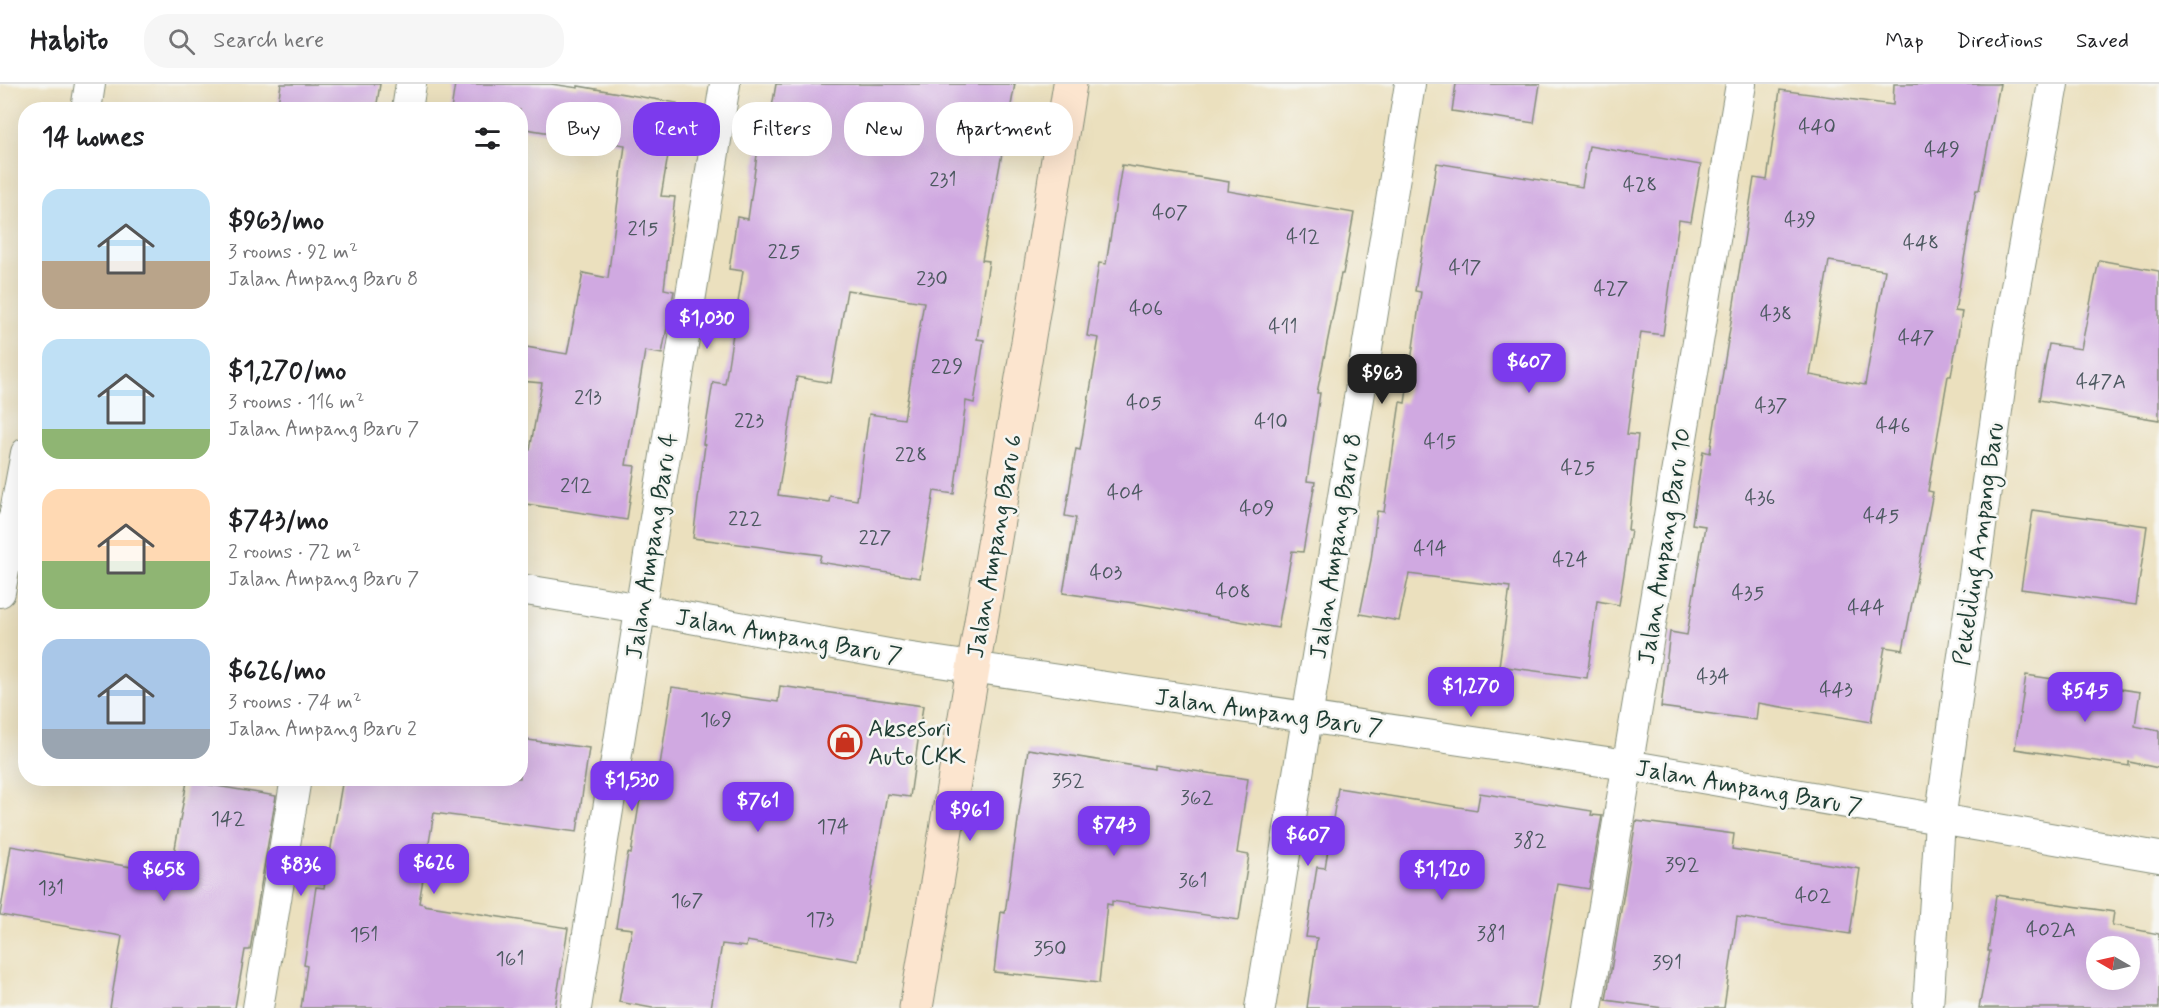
<!DOCTYPE html>
<html lang="en">
<head>
<meta charset="utf-8">
<style>
	:root { --surface:#fff; --page:#f6f6f6; --text:#202124; --muted:#757577; --line:#e0e0e0; --accent:#7c3aed }
	body { margin:0; font-family:Mynerve,sans-serif; background:var(--page); color:var(--text); height:100vh; display:flex; flex-direction:column; font-size:22px; white-space:nowrap }
	* { box-sizing:border-box; margin:0 }
	p { font-size:20px; color:var(--muted) }
	.icon { flex:none; width:33px; height:33px; fill:none; stroke:currentColor; stroke-width:2; stroke-linecap:round; stroke-linejoin:round }
	.map { position:relative; flex:1; overflow:hidden }
	.panel { position:absolute; left:18px; top:18px; width:510px; height:684px; display:flex; flex-direction:column; background:var(--surface); border-radius:24px; box-shadow:0 6px 24px #0002 }
	.panel>* { flex:none }
	.banner { position:absolute; left:546px; top:18px; width:570px; height:54px; display:flex; gap:12px }
	.needle { width:39px; rotate:279deg }
	.fabs { position:absolute; left:2086px; top:852px; display:grid; gap:12px }
	.fabs a { display:grid; place-items:center; width:54px; height:54px; border-radius:50%; background:var(--surface); box-shadow:0 6px 24px #0002; font-size:30px }
	.price { position:absolute; translate:-50% -51px; padding:0 14px; border-radius:12px; background:var(--accent); color:#fff; font-size:20px; line-height:39px; filter:drop-shadow(0 2px 3px #0008) }
	.price::after { content:''; position:absolute; left:50%; top:36px; width:18px; height:14px; margin-left:-9px; background:inherit; clip-path:polygon(0 0,100% 0,50% 100%) }
	.price.selected { background:#222; color:#fff }
	ul { padding:0; list-style:none }
	li { display:flex; align-items:center; gap:18px; height:150px; padding:0 24px }
	li span { display:grid; place-items:center; flex:none; width:168px; height:120px; border-radius:18px; color:#555 }
	li>.icon { margin-inline-start:auto }
	span .icon { width:72px; height:72px; fill:#fffc; stroke-width:1 }
	li b { font-size:26px }
	h2 { display:flex; justify-content:space-between; align-items:center; height:72px; padding:0 24px; font-size:26px }
	.pill { padding:0 21px; border-radius:24px; background:var(--surface); box-shadow:0 6px 24px #0002; font-size:21px; line-height:54px }
	.pill.selected { background:var(--accent); color:#fff }
	header { display:flex; align-items:center; gap:36px; box-sizing:border-box; height:84px; padding:0 30px; background:var(--surface); border-bottom:2px solid var(--line) }
	header strong { font-size:28px }
	nav { display:flex; gap:33px; margin-inline-start:auto; font-size:21px }
	.search { width:420px; height:54px; background:var(--page); display:flex; align-items:center; gap:15px; box-sizing:border-box; padding:0 21px; border-radius:24px; color:var(--muted); font-size:22px }
	.map>svg:first-child { display:block }
</style>
</head>
<body>
<header>
<strong>Habito</strong>
<div class="search"><svg class="icon" aria-label="search" viewBox="0 0 24 24"><circle cx="10" cy="10" r="6"/><path d="M15 15l6 6"/></svg>Search here</div>
<nav><a>Map</a><a>Directions</a><a>Saved</a></nav>
</header>
<div class="map">
<svg width="2159" height="924" viewBox="0 0 2159 924">
	<rect width="100%" height="100%" fill="#f6f6f2"/>
	<filter id="ink" filterUnits="userSpaceOnUse"><feTurbulence type="fractalNoise" baseFrequency=".0167" numOctaves="2"/><feDisplacementMap in="SourceGraphic" scale="12" xChannelSelector="R" yChannelSelector="G"/><feConvolveMatrix kernelMatrix="1 2 1 2 8 2 1 2 1" color-interpolation-filters="sRGB"/></filter>
	<filter id="wash" filterUnits="userSpaceOnUse"><feTurbulence type="fractalNoise" baseFrequency=".008" numOctaves="4" result="noise"/><feDisplacementMap in="SourceGraphic" scale="24" xChannelSelector="R" yChannelSelector="G"/><feGaussianBlur stdDeviation="1.35" result="paint"/><feColorMatrix in="noise" values="0 0 0 0 0 0 0 0 0 0 0 0 0 0 0 0 0 1.4 0 .05"/><feComposite in="paint" operator="in"/></filter>
	<g filter="url(#wash)">
		<rect width="100%" height="100%" fill="#ebe0be"/>
		<g id="blocks">
			<!-- building -->
			<g fill="#d0a9e1" fill-rule="evenodd">
				<path d="M281,0H380L376,26H277Z"/>
				<path d="M455,0H551L578,4V2L677,19L661,112L675,113L664,205L674,207L662,270L645,267L626,381L635,382L627,436L520,419V365L530,366L542,299L520,297V262L567,270L583,189L608,194L625,61L520,44V26H451Z"/>
				<path d="M776,0H1015L982,176L989,177L977,255L984,256L974,319L966,317L954,410L934,407L920,494L819,478L821,471L693,454L705,361L703,360L713,298L725,300L743,187L729,185L737,133L748,135L763,28L771,29ZM847,206L924,218L904,335L869,330L857,416L830,412L829,418L778,411L797,293L831,299Z"/>
				<path d="M1456,0H1540L1534,39L1452,27Z"/>
				<path d="M1894,0H2000L1979,106H1976L1955,227L1962,228L1951,292H1948L1928,407L1933,408L1903,566L1885,563L1871,638L1758,619L1756,636L1661,623L1670,548L1687,551L1705,442L1692,440L1703,367L1710,369L1754,94L1767,96L1780,6L1893,21ZM1829,177L1885,186L1865,301L1810,291Z"/>
				<path d="M1589,62L1701,81L1691,138L1679,136L1663,251L1641,248L1627,350L1638,351L1628,446H1631L1619,521L1597,517L1587,594L1499,582L1510,503L1409,490L1399,537L1360,530L1371,476L1377,427L1384,428L1400,318L1405,319L1421,208L1415,207L1437,79L1582,103Z"/>
				<path d="M1122,81L1229,98L1228,107L1354,129L1343,190H1341L1317,309H1320L1307,397L1315,398L1303,468L1292,467L1278,544L1141,520L1063,509L1076,434L1065,432L1076,365L1080,366L1099,254L1087,252L1099,179L1106,180Z"/>
				<path d="M2099,176L2159,187V336L2039,316L2049,260L2081,265Z"/>
				<path d="M2033,426L2147,442L2136,521L2021,505Z"/>
				<path d="M2026,591L2140,608L2135,642L2159,647V684L2129,678V682L2015,665Z"/>
				<path d="M780,602L923,622L910,713L887,710L858,877L747,857L746,863L722,860L711,924H652L619,918L632,845L616,843L628,769L631,770L644,691L658,694L672,603L778,618Z"/>
				<path d="M520,655L589,664L577,748L434,729L419,819L424,820V821L568,844L555,924H301L307,882L304,881L316,803L324,804L343,694H520Z"/>
				<path d="M1028,665L1154,685V681L1248,695L1237,769L1249,771L1239,836L1112,817V821L1107,820L1099,899L994,888L1001,828L1005,829Z"/>
				<path d="M187,697L276,712L250,866H245L235,924H110L122,852L0,831L11,762L149,786L150,777L172,781Z"/>
				<path d="M1338,704L1477,726L1480,709L1592,727L1591,731L1602,732L1589,805L1558,800L1537,924H1307L1317,854L1306,853L1317,783L1325,784Z"/>
				<path d="M1636,737L1734,750L1732,765L1860,785L1850,850L1737,833L1724,924H1663L1606,916Z"/>
				<path d="M1996,811L2114,828L2112,841L2159,850V924H1979L1990,867H1988ZM2097,862H2130V896H2097Z"/>
			</g>
		</g>
	</g>
	<g filter="url(#ink)">
		<use href="#blocks" fill-opacity="0" stroke="#858e79" stroke-width="1.5"/>
		<g fill="none" stroke-linecap="round" stroke-linejoin="round">
			<!-- minor casing -->
			<g stroke="#858e79" stroke-width="32">
				<g id="minor">
					<path d="M86,26L90,0"/>
					<path d="M407,26L411,0"/>
					<path d="M520,505L641,525L905,573L1627,681L2159,773"/>
					<path d="M0,508L26,369"/>
					<path d="M258,924L296,694"/>
					<path d="M576,924L725,0"/>
					<path d="M1260,924L1410,0"/>
					<path d="M1587,924L1741,0"/>
					<path d="M1928,924L1940,737L2008,247L2053,0"/>
				</g>
			</g>
			<!-- secondary casing -->
			<g stroke="#858e79" stroke-width="35">
				<path id="secondary" d="M916,924L1044,163L1070,0"/>
			</g>
			<!-- minor -->
			<use href="#minor" stroke="#fff" stroke-width="30"/>
			<!-- secondary -->
			<use href="#secondary" stroke="#fce5cf" stroke-width="33"/>
		</g>
	</g>
	<!-- icons -->
	<defs>
		<g id="shop-ring" transform="scale(1.725)"><circle r="9.5" fill="#f6f6f2" stroke="#c8321e" stroke-width="1.5"/><path d="M-5-2.5h2.3a2.7 3.5 0 0 1 5.4 0H5L5.5 6h-11ZM-1.5-2.5h3a1.5 2.3 0 0 0-3 0Z" fill="#c8321e"/></g>
	</defs>
	<g fill-rule="evenodd">
		<use href="#shop-ring" x="845" y="658"/>
	</g>
	<g text-anchor="middle" stroke-width="5" stroke-linejoin="round" paint-order="stroke">
		<!-- number labels -->
		<g font-size="21" fill="#4b585f">
			<text x="1817" y="49">440</text>
			<text x="1942" y="72">449</text>
			<text x="943" y="102">231</text>
			<text x="1640" y="107">428</text>
			<text x="1170" y="135">407</text>
			<text x="1800" y="142">439</text>
			<text x="643" y="151">215</text>
			<text x="1303" y="159">412</text>
			<text x="1921" y="165">448</text>
			<text x="784" y="174">225</text>
			<text x="1465" y="190">417</text>
			<text x="932" y="201">230</text>
			<text x="1611" y="211">427</text>
			<text x="1146" y="231">406</text>
			<text x="1776" y="236">438</text>
			<text x="1283" y="249">411</text>
			<text x="1916" y="260">447</text>
			<text x="947" y="289">229</text>
			<text x="2101" y="304">447A</text>
			<text x="588" y="320">213</text>
			<text x="1144" y="325">405</text>
			<text x="1771" y="328">437</text>
			<text x="749" y="343">223</text>
			<text x="1271" y="344">410</text>
			<text x="1893" y="348">446</text>
			<text x="1440" y="364">415</text>
			<text x="911" y="377">228</text>
			<text x="1578" y="390">425</text>
			<text x="576" y="408">212</text>
			<text x="1125" y="415">404</text>
			<text x="1760" y="420">436</text>
			<text x="1257" y="431">409</text>
			<text x="1881" y="438">445</text>
			<text x="745" y="441">222</text>
			<text x="875" y="460">227</text>
			<text x="1430" y="471">414</text>
			<text x="1570" y="482">424</text>
			<text x="1106" y="495">403</text>
			<text x="1233" y="514">408</text>
			<text x="1748" y="515">435</text>
			<text x="1866" y="530">444</text>
			<text x="1713" y="599">434</text>
			<text x="1836" y="612">443</text>
			<text x="716" y="642">169</text>
			<text x="1068" y="703">352</text>
			<text x="1197" y="720">362</text>
			<text x="228" y="741">142</text>
			<text x="833" y="749">174</text>
			<text x="1530" y="763">382</text>
			<text x="1682" y="787">392</text>
			<text x="1193" y="803">361</text>
			<text x="51" y="810">131</text>
			<text x="1813" y="818">402</text>
			<text x="687" y="823">167</text>
			<text x="820" y="842">173</text>
			<text x="2051" y="852">402A</text>
			<text x="1491" y="856">381</text>
			<text x="364" y="857">151</text>
			<text x="1050" y="871">350</text>
			<text x="510" y="881">161</text>
			<text x="1667" y="885">391</text>
		</g>
		<!-- street labels -->
		<g font-size="24" fill="#1f3d34" stroke="#f6f6f2">
			<text transform="translate(1978 460) rotate(-82)" y="8">Pekeliling Ampang Baru</text>
			<text transform="translate(651 462) rotate(-81)" y="8">Jalan Ampang Baru 4</text>
			<text transform="translate(994 462) rotate(-80)" y="8">Jalan Ampang Baru 6</text>
			<text transform="translate(1335 462) rotate(-81)" y="8">Jalan Ampang Baru 8</text>
			<text transform="translate(1664 462) rotate(-81)" y="8">Jalan Ampang Baru 10</text>
			<text transform="translate(789 552) rotate(10)" y="8">Jalan Ampang Baru 7</text>
			<text transform="translate(1269 628) rotate(8)" y="8">Jalan Ampang Baru 7</text>
			<text transform="translate(1749 703) rotate(10)" y="8">Jalan Ampang Baru 7</text>
		</g>
		<!-- poi labels -->
		<g font-size="24" fill="#1f3d34" stroke="#f6f6f2" text-anchor="start">
			<text x="868" y="652">Aksesori<tspan x="868" dy="28">Auto CKK</tspan></text>
		</g>
	</g>
</svg>
<div class="fabs">
<a><svg class="needle" viewBox="-14 -14 28 28"><path d="M0-13l5 13h-10z" fill="#e53935"/><path d="M0 13l5-13h-10z" fill="#757577"/></svg></a>
</div>
<b class="price" style="left:707px;top:266px">$1,030</b>
<b class="price" style="left:1529px;top:310px">$607</b>
<b class="price selected" style="left:1382px;top:321px">$963</b>
<b class="price" style="left:1471px;top:634px">$1,270</b>
<b class="price" style="left:2085px;top:639px">$545</b>
<b class="price" style="left:632px;top:728px">$1,530</b>
<b class="price" style="left:758px;top:749px">$761</b>
<b class="price" style="left:970px;top:758px">$961</b>
<b class="price" style="left:1114px;top:773px">$743</b>
<b class="price" style="left:1308px;top:783px">$607</b>
<b class="price" style="left:434px;top:811px">$626</b>
<b class="price" style="left:301px;top:813px">$836</b>
<b class="price" style="left:1442px;top:817px">$1,120</b>
<b class="price" style="left:164px;top:818px">$658</b>
<div class="banner">
<a class="pill">Buy</a>
<a class="pill selected">Rent</a>
<a class="pill">Filters</a>
<a class="pill">New</a>
<a class="pill">Apartment</a>
</div>
<section class="panel">
<h2>14 homes<svg class="icon" aria-label="filters" viewBox="0 0 24 24"><path d="M4 7h16M4 17h16"/><circle cx="9" cy="7" r="2"/><circle cx="15" cy="17" r="2"/></svg></h2>
<ul>
<li><span style="background:linear-gradient(#bfe0f5 60%,#b9a48a 0)"><svg class="icon" aria-label="home" viewBox="0 0 24 24"><path d="M3 11l9-7 9 7M6 9v11h12V9"/></svg></span><div><b>$963/mo</b><p>3 rooms · 92 m²</p><p>Jalan Ampang Baru 8</p></div></li>
<li><span style="background:linear-gradient(#bfe0f5 75%,#8fb573 0)"><svg class="icon" aria-label="home" viewBox="0 0 24 24"><path d="M3 11l9-7 9 7M6 9v11h12V9"/></svg></span><div><b>$1,270/mo</b><p>3 rooms · 116 m²</p><p>Jalan Ampang Baru 7</p></div></li>
<li><span style="background:linear-gradient(#ffd9b3 60%,#8fb573 0)"><svg class="icon" aria-label="home" viewBox="0 0 24 24"><path d="M3 11l9-7 9 7M6 9v11h12V9"/></svg></span><div><b>$743/mo</b><p>2 rooms · 72 m²</p><p>Jalan Ampang Baru 7</p></div></li>
<li><span style="background:linear-gradient(#a9c7e8 75%,#9aa5b1 0)"><svg class="icon" aria-label="home" viewBox="0 0 24 24"><path d="M3 11l9-7 9 7M6 9v11h12V9"/></svg></span><div><b>$626/mo</b><p>3 rooms · 74 m²</p><p>Jalan Ampang Baru 2</p></div></li>
</ul>
</section>
</div>
</body>
</html>
